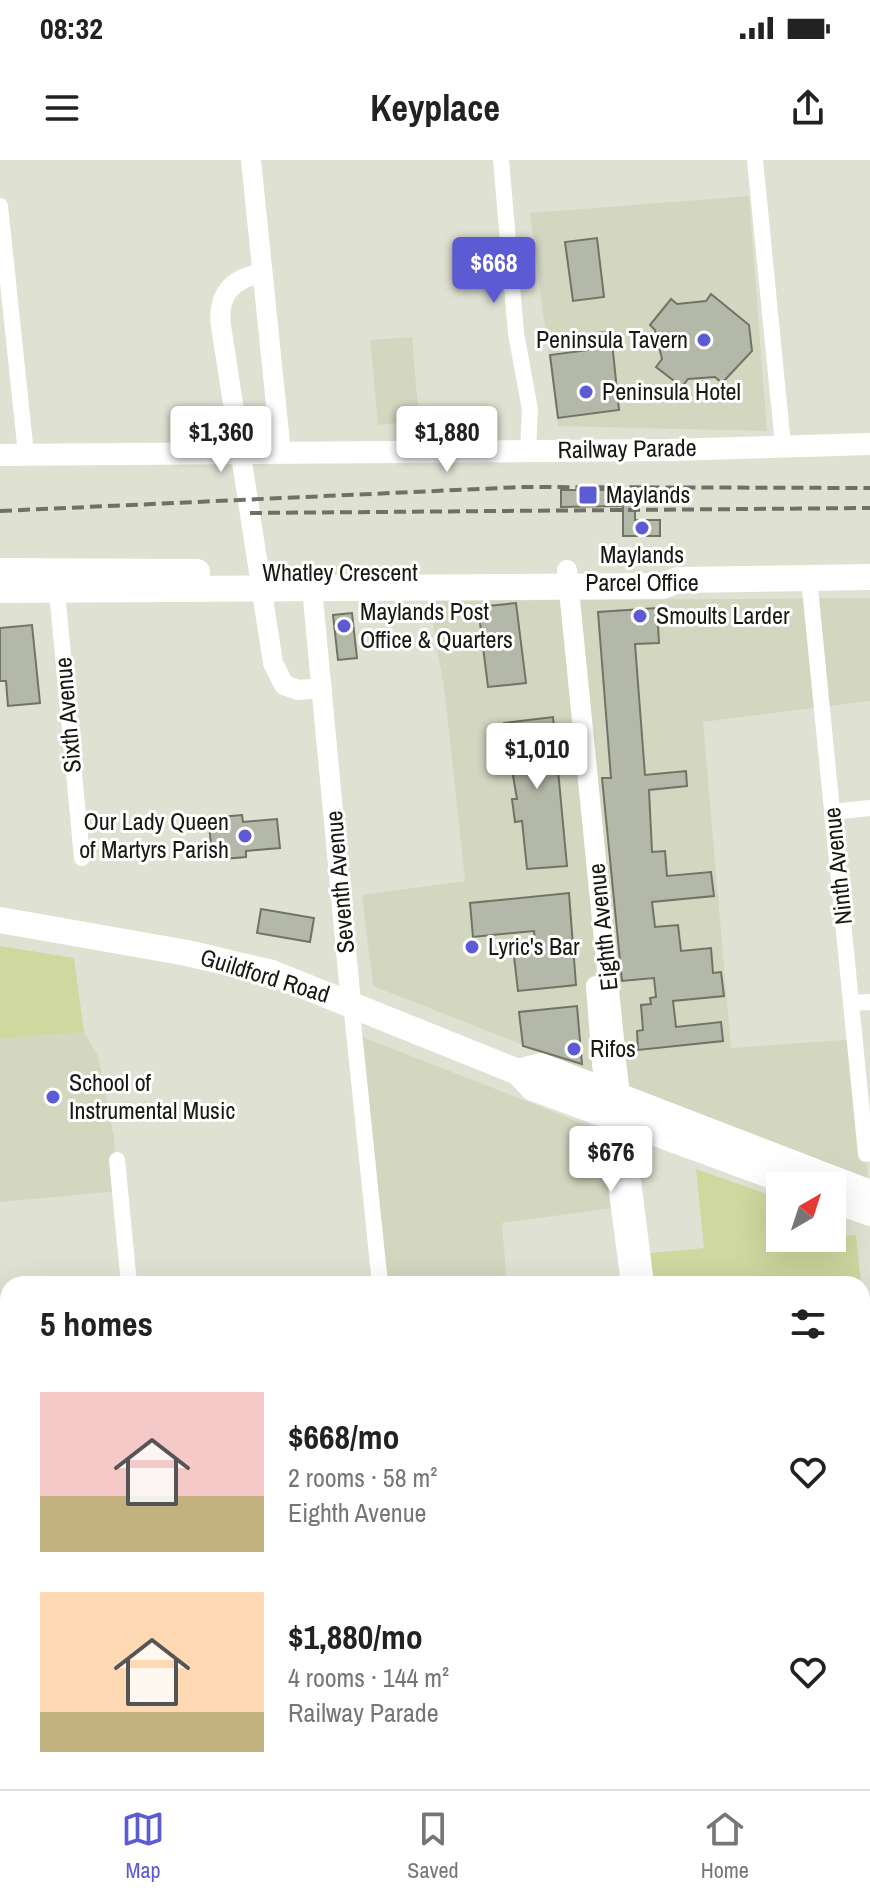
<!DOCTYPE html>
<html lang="en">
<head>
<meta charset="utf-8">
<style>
	:root { --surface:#fff; --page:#f6f6f6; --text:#222; --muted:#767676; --line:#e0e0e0; --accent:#5c5bd3 }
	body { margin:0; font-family:"Archivo Narrow",sans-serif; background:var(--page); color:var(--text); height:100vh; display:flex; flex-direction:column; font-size:30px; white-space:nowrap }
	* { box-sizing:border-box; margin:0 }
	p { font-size:26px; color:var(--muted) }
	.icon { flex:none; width:44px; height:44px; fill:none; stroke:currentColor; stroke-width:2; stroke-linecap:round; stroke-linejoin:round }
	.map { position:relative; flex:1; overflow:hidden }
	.side { position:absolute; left:0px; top:1116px; width:870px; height:514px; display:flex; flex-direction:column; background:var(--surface); border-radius:24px 24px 0 0; box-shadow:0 8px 32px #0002 }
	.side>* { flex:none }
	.needle { width:52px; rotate:39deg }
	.fabs { position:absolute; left:766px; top:1012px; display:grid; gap:16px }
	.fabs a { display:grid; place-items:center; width:80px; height:80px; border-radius:0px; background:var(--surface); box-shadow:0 8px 32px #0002; font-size:40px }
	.price { position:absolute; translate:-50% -68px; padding:0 18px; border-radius:8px; background:#fff; color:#222; font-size:26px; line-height:52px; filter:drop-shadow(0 2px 4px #0008) }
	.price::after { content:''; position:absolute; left:50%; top:48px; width:24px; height:18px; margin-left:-12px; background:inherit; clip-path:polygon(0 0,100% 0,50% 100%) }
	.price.selected { background:var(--accent); color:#fff }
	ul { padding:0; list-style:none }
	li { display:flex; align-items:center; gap:24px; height:200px; padding:0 40px }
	li span { display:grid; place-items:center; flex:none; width:224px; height:160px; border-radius:0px; color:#555 }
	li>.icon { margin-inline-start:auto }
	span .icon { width:96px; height:96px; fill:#fffc; stroke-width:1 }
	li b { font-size:34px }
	h2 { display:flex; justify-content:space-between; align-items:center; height:96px; padding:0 40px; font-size:34px }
	.status { display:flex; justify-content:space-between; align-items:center; height:56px; padding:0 40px; background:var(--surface); direction:ltr }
	.status svg { height:22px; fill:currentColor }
	header { display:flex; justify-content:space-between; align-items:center; height:104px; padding:0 40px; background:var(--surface); font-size:36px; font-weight:700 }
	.dock { display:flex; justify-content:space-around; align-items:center; height:112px; border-top:2px solid var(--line); background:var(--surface); font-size:22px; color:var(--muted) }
	.dock a { display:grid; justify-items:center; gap:4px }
	.dock .selected { color:var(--accent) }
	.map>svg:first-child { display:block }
</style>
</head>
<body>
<div class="status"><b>08:32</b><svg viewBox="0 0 49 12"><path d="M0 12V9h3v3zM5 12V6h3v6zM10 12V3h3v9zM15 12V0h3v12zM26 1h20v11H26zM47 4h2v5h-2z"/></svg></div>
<header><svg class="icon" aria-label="menu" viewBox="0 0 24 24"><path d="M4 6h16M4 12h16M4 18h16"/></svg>Keyplace<svg class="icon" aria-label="share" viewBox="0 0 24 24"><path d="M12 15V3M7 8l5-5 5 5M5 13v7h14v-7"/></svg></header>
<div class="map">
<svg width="870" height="1629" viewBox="0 0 870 1629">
	<rect width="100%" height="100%" fill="#dfe2d2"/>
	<!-- built -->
	<g fill="#d3d7c0">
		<path d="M749,36L767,271L558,266L530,53Z"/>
		<path d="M412,177L419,261L378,265L370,180Z"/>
		<path d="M870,438V541L703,562L731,888L857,879L868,1020L373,826L362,735L465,721L445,534L429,441Z"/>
		<path d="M84,872L98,896L114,978L119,1031L0,1042V879Z"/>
		<path d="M355,874L630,982L635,1045L502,1063L507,1124H380Z"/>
	</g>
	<!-- green -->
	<g fill="#ced89f">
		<path d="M0,786L74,798L84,872L0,879Z"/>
		<path d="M696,1009L767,1034L773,1081L856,1075L861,1124H644L641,1094L704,1088Z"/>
	</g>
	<!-- building -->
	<g fill="#b4b8a8" stroke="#717465" stroke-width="2">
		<path d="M597,78L604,137L573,141L565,82Z"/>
		<path d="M711,134L749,165L752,191L722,223L715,217L688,219L682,227L656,207L662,199L655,170L650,165L671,139L677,144L706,141Z"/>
		<path d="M611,172L619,250L558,258L550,195L589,190L588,181L599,179L598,173Z"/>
		<path d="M561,330H635V360H660V376H623V346L561,347Z"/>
		<path d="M516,443L526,523L488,527L478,447Z"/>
		<path d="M657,448L659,483L635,484L645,615L686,611L687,626L649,630L652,692L665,691L667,716L711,712L714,736L652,742L655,767L678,765L681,791L711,788L713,813L721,812L724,836L673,841L676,867L721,862L723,881L638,890L637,871L643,870L641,845L651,844L650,838L656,837L654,818L622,821L602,618H611L598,452Z"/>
		<path d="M352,453L357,498L338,500L333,455Z"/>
		<path d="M32,465L40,543L8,546L6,521H0V468Z"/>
		<path d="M553,557L567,706L527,709L522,661L515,662L512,639H517L504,563Z"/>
		<path d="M242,655L243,662L277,659L280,688L246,691V697L224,699V693L212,694L209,665L220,664V657Z"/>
		<path d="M569,733L576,825L518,831L514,796L536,793L534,771L473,777L470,743Z"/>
		<path d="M261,749L314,758L310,782L257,773Z"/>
		<path d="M577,846L582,904L523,886L519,852Z"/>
	</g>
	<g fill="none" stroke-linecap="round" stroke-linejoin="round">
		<!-- minor -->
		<g stroke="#fff" stroke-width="16">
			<path d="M501,0L516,173L530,250L528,290"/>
			<path d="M755,0L783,285"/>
			<path d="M0,46L26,294"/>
			<path d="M809,418L866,994"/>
			<path d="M56,421L82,698"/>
			<path d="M832,652L870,648"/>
			<path d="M351,843L380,1124"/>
			<path d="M852,843L870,842"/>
			<path d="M117,1000L129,1124"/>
			<path d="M435,1622L436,1629"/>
		</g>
		<!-- tertiary -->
		<g stroke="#fff" stroke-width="20">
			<path d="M251,0L281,293"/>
			<path d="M261,114C232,118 217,135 221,166L273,503L284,525L298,530L322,528"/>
			<path d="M567,410L617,910L644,1124"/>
			<path d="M311,417L351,843"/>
			<path d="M596,826L602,904L630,1116"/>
			<path d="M0,1166L8,1182"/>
			<path d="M230,1622L233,1629"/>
			<path d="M683,1622L684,1629"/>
			<path d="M698,1622L699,1629"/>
		</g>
		<!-- secondary -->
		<path stroke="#fff" stroke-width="22" d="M0,295L669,290L870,284"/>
		<!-- primary -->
		<g stroke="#fff" stroke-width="26">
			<path d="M0,411L197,412"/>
			<path d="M0,430L662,426L678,420L870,417"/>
		</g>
		<!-- trunk -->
		<g stroke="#fff" stroke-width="26">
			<path d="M0,760L187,793L272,813L518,912L533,928L800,1026"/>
			<path d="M518,912L540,906L870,1033"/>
			<path d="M832,1039L870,1053"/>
		</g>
		<!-- rail -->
		<g stroke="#6f7166" stroke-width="4" stroke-dasharray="12 6" stroke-linecap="butt">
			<path d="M0,351L522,327L870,328"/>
			<path d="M250,353L870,348"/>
		</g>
	</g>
	<!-- markers -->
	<g fill="#5c5bd3" stroke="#fff" stroke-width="3">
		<circle cx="704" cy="180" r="8"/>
		<circle cx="586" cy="232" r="8"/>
		<rect x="578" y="325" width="20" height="20" rx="4"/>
		<circle cx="642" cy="368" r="8"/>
		<circle cx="640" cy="456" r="8"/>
		<circle cx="344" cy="466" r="8"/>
		<circle cx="245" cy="676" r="8"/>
		<circle cx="472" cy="787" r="8"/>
		<circle cx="574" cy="889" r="8"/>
		<circle cx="53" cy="937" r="8"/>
	</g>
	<g text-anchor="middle" stroke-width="6" stroke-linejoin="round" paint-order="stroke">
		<!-- poi labels -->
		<g font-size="24" fill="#181913" stroke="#fff" text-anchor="start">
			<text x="688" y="188" text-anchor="end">Peninsula Tavern</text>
			<text x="602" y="240">Peninsula Hotel</text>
			<text x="606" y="343">Maylands</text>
			<text x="642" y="403" text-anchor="middle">Maylands<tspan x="642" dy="28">Parcel Office</tspan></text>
			<text x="360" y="460">Maylands Post<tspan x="360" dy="28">Office &amp; Quarters</tspan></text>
			<text x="656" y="464">Smoults Larder</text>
			<text x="229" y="670" text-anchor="end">Our Lady Queen<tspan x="229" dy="28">of Martyrs Parish</tspan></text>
			<text x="488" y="795">Lyric's Bar</text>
			<text x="590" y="897">Rifos</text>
			<text x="69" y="931">School of<tspan x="69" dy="28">Instrumental Music</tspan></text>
		</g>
		<!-- street labels -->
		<g font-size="24" fill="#181913" stroke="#fff">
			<text transform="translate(627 289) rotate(-1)" y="8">Railway Parade</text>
			<text x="340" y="421">Whatley Crescent</text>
			<text transform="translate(68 555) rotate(-95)" y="8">Sixth Avenue</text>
			<text transform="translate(838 706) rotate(-96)" y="8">Ninth Avenue</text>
			<text transform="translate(340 722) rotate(-95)" y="8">Seventh Avenue</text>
			<text transform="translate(603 767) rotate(-96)" y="8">Eighth Avenue</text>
			<text transform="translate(265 816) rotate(17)" y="8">Guildford Road</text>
		</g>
	</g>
</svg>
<div class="fabs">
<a><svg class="needle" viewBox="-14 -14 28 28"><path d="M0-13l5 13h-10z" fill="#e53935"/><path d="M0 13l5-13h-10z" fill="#767676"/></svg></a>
</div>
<b class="price selected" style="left:494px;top:145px">$668</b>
<b class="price" style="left:221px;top:314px">$1,360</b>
<b class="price" style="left:447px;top:314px">$1,880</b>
<b class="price" style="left:537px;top:631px">$1,010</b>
<b class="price" style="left:611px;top:1034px">$676</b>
<section class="side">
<h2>5 homes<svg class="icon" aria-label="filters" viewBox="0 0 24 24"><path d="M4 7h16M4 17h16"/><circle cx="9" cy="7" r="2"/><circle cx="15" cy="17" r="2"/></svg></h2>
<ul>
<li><span style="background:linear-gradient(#f6c9c9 65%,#c2b280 0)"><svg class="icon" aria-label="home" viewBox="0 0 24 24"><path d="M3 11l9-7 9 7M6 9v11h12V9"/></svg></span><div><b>$668/mo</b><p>2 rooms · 58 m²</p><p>Eighth Avenue</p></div><svg class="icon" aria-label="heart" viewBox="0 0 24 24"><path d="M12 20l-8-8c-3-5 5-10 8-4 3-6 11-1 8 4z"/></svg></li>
<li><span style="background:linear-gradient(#ffd9b3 75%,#c2b280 0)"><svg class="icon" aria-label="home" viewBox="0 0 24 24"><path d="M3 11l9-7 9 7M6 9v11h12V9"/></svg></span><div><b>$1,880/mo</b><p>4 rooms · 144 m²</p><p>Railway Parade</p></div><svg class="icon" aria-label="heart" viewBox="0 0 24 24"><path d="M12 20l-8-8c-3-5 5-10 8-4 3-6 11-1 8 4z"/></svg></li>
</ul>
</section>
</div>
<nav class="dock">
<a class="selected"><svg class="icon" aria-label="map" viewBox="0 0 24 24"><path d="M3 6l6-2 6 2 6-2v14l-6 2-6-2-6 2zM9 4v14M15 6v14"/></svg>Map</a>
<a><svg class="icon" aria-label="saved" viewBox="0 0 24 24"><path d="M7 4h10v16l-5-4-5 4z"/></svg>Saved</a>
<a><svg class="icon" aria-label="home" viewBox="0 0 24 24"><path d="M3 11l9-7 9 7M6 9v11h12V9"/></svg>Home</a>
</nav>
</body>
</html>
